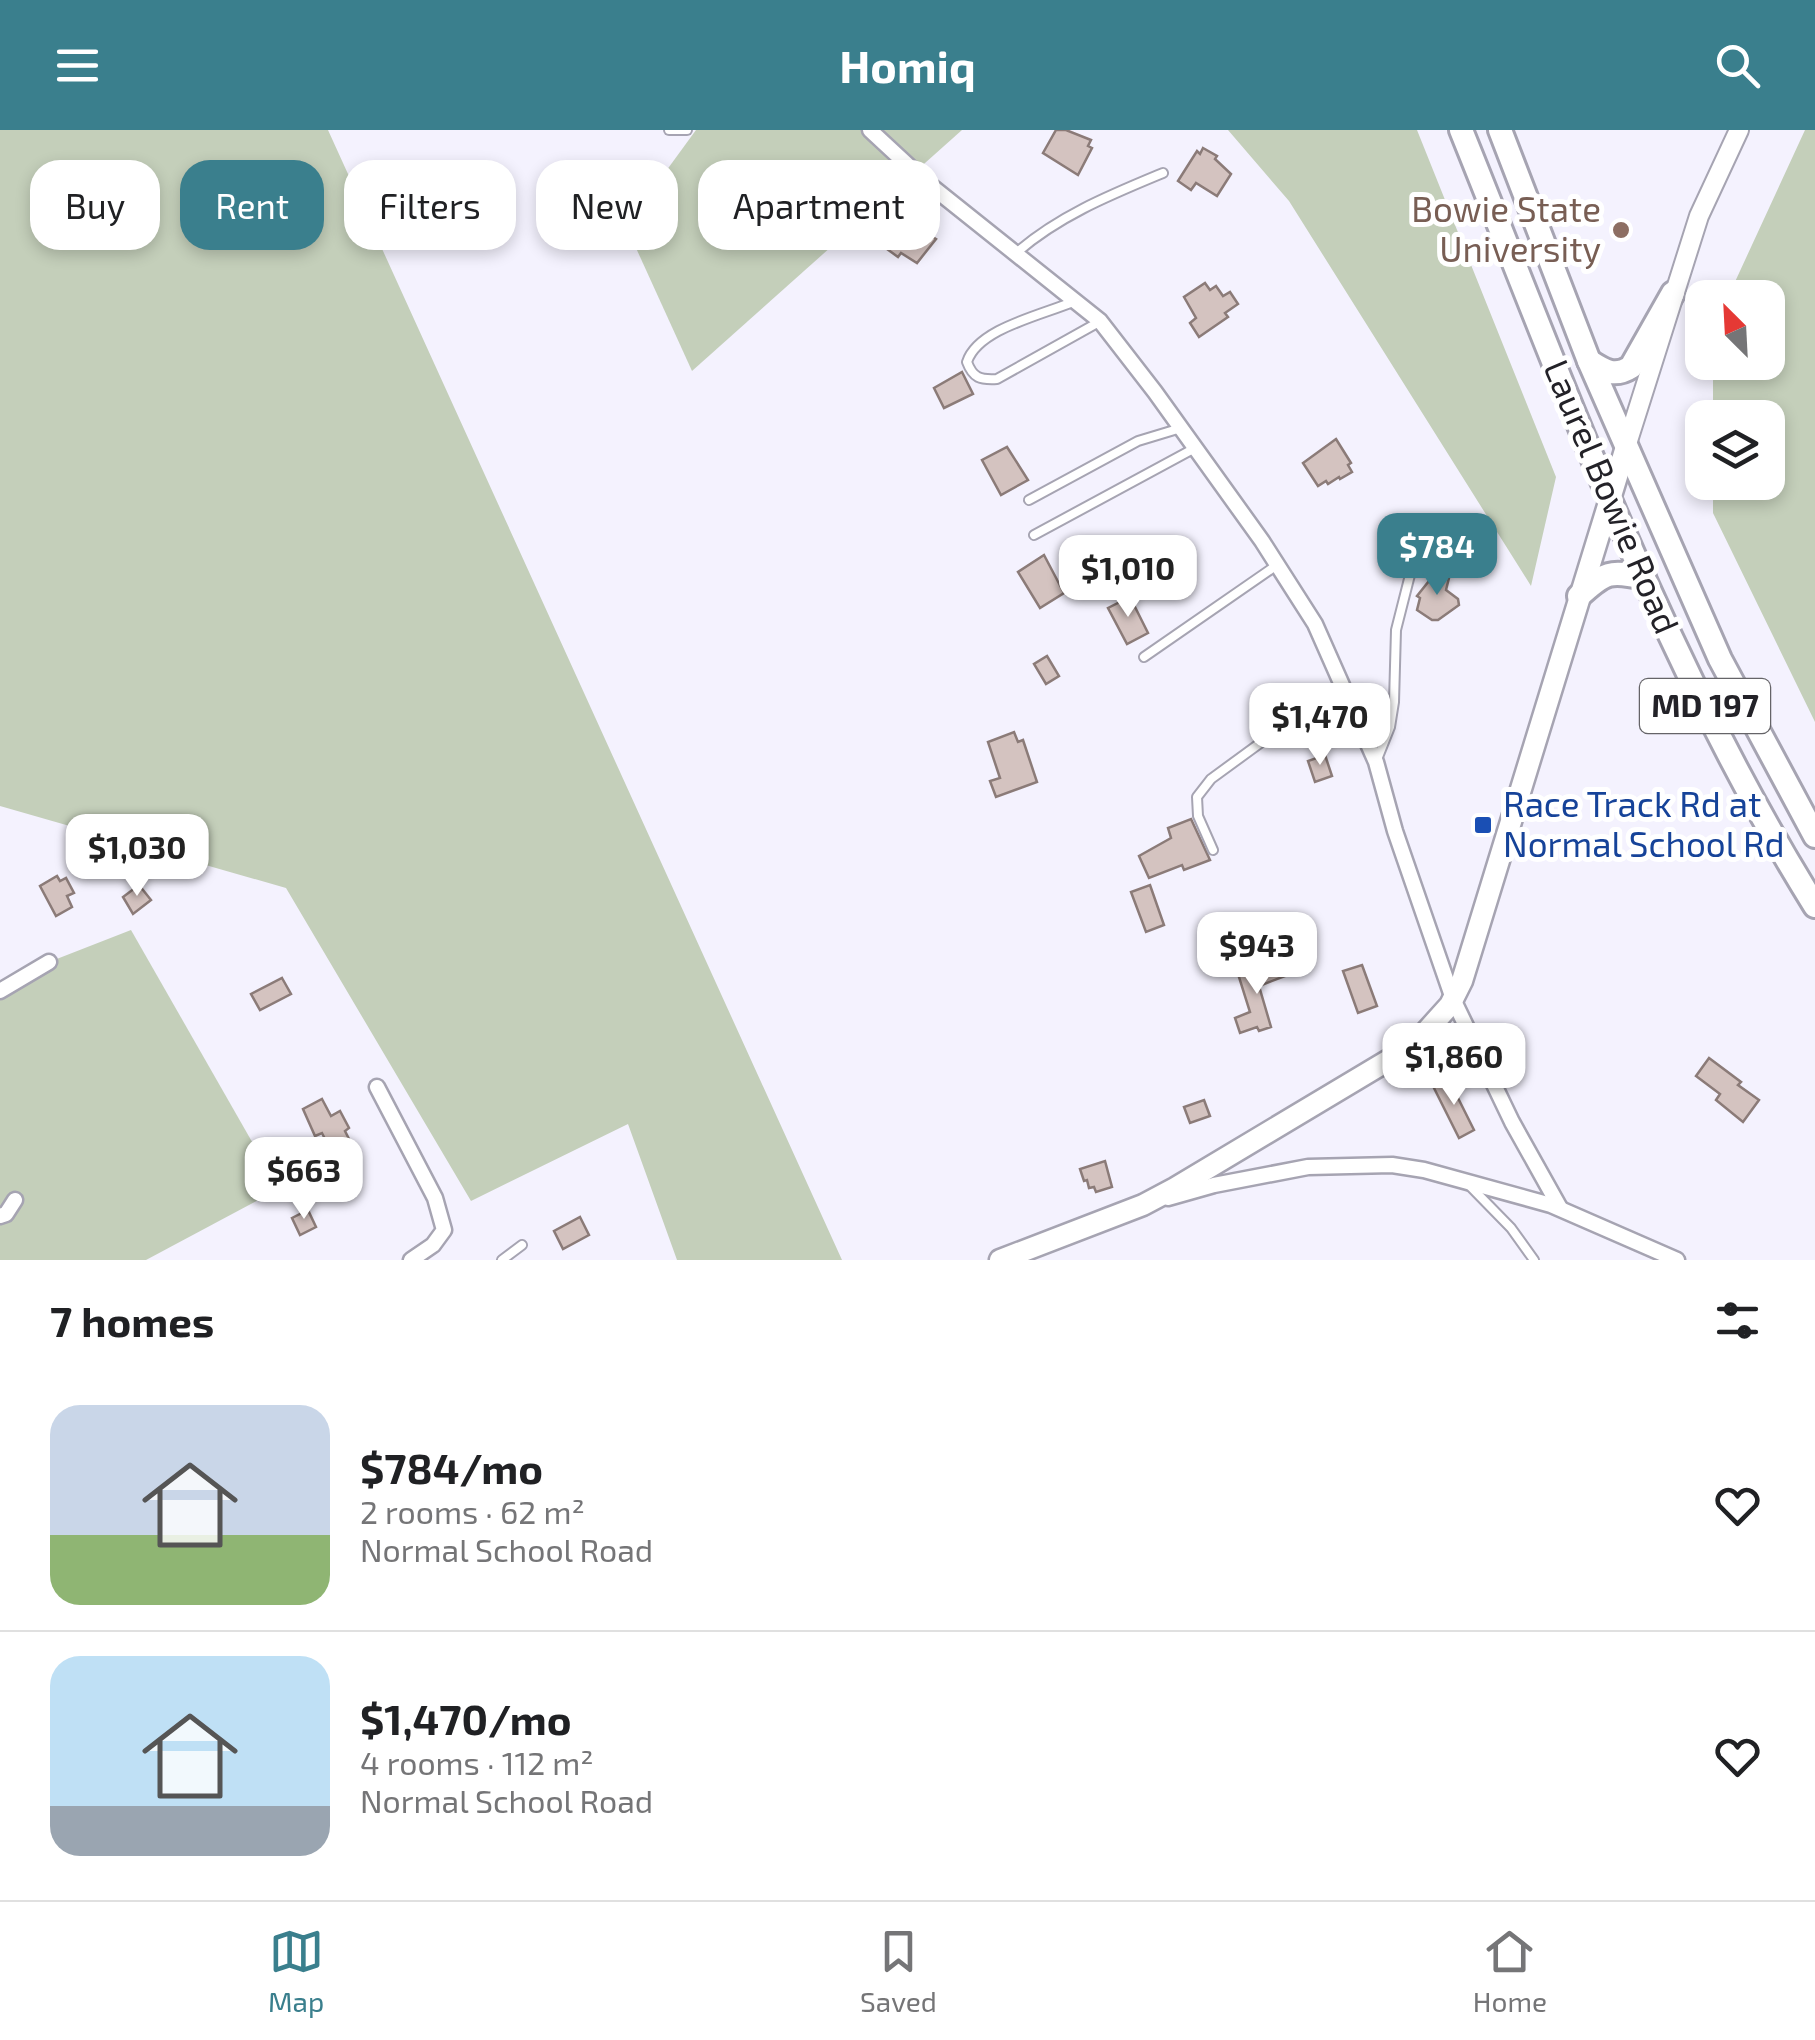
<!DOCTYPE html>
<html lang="en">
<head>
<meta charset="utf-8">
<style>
	:root { --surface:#fff; --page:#f2f2f2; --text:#202124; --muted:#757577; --line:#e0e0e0; --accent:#3a7f8d }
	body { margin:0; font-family:"Exo 2",sans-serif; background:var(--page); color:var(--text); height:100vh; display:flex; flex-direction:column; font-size:38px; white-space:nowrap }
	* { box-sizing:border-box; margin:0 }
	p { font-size:32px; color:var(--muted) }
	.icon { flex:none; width:55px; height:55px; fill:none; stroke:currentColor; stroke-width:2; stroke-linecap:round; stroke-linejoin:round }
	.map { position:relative; height:1130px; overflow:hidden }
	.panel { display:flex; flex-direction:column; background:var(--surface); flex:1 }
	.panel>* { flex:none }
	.guide { position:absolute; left:30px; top:30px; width:1000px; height:90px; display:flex; gap:20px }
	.needle { width:65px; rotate:336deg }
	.buttons { position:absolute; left:1685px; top:150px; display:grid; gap:20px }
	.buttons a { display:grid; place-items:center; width:100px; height:100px; border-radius:20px; background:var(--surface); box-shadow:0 5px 15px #0003; font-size:50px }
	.price { position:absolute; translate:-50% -85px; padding:0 22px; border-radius:20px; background:#fff; color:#222; font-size:32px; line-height:65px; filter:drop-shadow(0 2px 5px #0008) }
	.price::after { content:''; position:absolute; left:50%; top:60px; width:30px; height:22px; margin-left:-15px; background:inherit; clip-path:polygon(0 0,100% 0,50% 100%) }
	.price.selected { background:var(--accent); color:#fff }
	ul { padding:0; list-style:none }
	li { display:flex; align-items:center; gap:30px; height:250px; padding:0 50px }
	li+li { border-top:2px solid var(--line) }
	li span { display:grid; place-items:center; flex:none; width:280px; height:200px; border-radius:30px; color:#555 }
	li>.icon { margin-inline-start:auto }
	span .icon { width:120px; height:120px; fill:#fffc; stroke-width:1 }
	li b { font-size:42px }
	h2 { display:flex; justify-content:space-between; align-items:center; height:120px; padding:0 50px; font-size:42px }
	.tag { padding:0 35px; border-radius:30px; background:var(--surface); box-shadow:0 5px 15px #0003; font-size:35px; line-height:90px }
	.tag.selected { background:var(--accent); color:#fff }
	header { display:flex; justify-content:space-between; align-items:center; height:130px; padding:0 50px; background:var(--accent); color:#fff; font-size:45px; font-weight:700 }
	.tabs { display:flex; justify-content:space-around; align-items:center; height:140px; border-top:2px solid var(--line); background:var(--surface); font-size:28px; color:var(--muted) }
	.tabs a { display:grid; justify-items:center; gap:5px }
	.tabs .selected { color:var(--accent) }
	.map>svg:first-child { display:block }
</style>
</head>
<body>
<header><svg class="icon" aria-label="menu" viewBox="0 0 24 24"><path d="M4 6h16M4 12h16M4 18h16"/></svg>Homiq<svg class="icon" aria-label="search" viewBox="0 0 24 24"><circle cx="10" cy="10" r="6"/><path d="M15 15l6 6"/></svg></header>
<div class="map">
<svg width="1815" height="1130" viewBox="0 0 1815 1130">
	<rect width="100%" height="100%" fill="#f4f2fe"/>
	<!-- green -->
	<g fill="#c4cfba">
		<path d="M0,0H328L842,1130H677L628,994L471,1071L286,758L0,676Z"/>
		<path d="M696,0H962L692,241L626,96Z"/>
		<path d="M1228,0H1417L1556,347L1531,456L1289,71Z"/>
		<path d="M1805,0H1815V592L1713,383V353L1768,352V288L1713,287V233L1768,232V168L1728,167Z"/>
		<path d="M131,800L279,1059L146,1130H0V862L49,832Z"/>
	</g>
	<!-- building -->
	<g fill="#d4c3c0" stroke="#8b7b78" stroke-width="2.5">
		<path d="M1056,0H1066L1091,10L1088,16L1092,18L1078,45L1043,23Z"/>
		<path d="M1203,18L1217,26L1215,29L1231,44L1217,66L1196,53L1191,60L1178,51L1197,21L1200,24Z"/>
		<path d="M901,87L936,109L917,133L901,123L898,127L887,119L891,114L884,109Z"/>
		<path d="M1205,153L1210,160L1216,156L1223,166L1230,162L1238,174L1225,183L1228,187L1199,207L1190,193L1196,188L1184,167Z"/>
		<path d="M962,242L973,264L944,278L934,258Z"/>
		<path d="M1336,309L1351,333L1348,335L1352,342L1340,349L1339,347L1328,354L1326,351L1318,356L1303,333Z"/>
		<path d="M1007,317L1028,350L1001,365L982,330Z"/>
		<path d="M1446,397L1473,404L1468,426L1441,419Z"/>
		<path d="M1044,425L1064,463L1040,478L1018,442Z"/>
		<path d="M1437,441L1450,444L1446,460L1458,469L1459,475L1438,490H1432L1417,480L1420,468L1417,466Z"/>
		<path d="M1130,467L1148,503L1127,514L1108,478Z"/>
		<path d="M1047,526L1059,546L1046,554L1034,534Z"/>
		<path d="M1014,602L1018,612L1023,610L1037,652L996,667L990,651L1000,648L988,612Z"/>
		<path d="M1325,625L1332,646L1315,652L1308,631Z"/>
		<path d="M1191,689L1210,730L1184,740L1182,735L1149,748L1139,726L1171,708L1168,698Z"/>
		<path d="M57,746L60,751L66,748L74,763L67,766L72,777L56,786L40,756Z"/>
		<path d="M139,755L151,770L133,784L123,767Z"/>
		<path d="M1150,755L1164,795L1146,802L1131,762Z"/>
		<path d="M1280,833L1285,846L1259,856L1271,897L1259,901L1257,897L1240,903L1235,888L1250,882L1238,844Z"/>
		<path d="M1362,835L1377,876L1358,883L1343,841Z"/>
		<path d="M282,848L291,864L260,880L251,864Z"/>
		<path d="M1709,928L1741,952L1738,955L1759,970L1743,992L1716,970L1720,964L1696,946Z"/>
		<path d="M1448,948L1474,1000L1459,1008L1433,956Z"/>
		<path d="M322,969L331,986L340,981L349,998L345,1001L349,1009L330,1019L322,1003L315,1006L303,979Z"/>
		<path d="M1204,970L1210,986L1190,993L1184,977Z"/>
		<path d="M1105,1031L1112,1057L1096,1062L1094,1057L1089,1058L1087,1050L1084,1051L1080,1039Z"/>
		<path d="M308,1080L316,1097L300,1105L292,1088Z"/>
		<path d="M580,1087L589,1105L563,1119L554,1101Z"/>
	</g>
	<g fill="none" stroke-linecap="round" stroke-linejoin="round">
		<!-- service casing -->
		<g stroke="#a6a4b2" stroke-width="12">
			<g id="service">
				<path d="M669,0H687"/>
				<path d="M1015,124C1058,86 1110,65 1163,43"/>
				<path d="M1075,171C1043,185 978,198 967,232C973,248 980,250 997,249L1099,192"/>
				<path d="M1029,370L1138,311L1181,298"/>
				<path d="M1034,405L1195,318"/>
				<path d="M1144,527L1277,435"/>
				<path d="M1376,632L1390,597L1394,572L1396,500L1412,437"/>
				<path d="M1213,720L1198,686L1197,667L1211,649L1341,554"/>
				<path d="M1469,1055L1511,1098L1534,1130"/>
				<path d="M502,1130L522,1115"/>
			</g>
		</g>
		<!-- minor casing -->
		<g stroke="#a6a4b2" stroke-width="19">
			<g id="minor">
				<path d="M870,0L926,52L1100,191L1155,262L1262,411L1315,494L1376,632L1395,701L1453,869L1512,992L1560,1078"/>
				<path d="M0,861L49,832"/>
				<path d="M377,957L435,1068L444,1100L433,1115L411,1130"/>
				<path d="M1168,1068L1214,1055L1308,1037L1392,1035L1424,1040L1551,1075L1677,1130"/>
				<path d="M0,1086L6,1084L15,1070"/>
			</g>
		</g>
		<!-- tertiary casing -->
		<g stroke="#a6a4b2" stroke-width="22">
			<path id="tertiary" d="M1626,317L1699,86L1739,0"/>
		</g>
		<!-- secondary casing -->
		<g stroke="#a6a4b2" stroke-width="25">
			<path id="secondary" d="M1000,1130L1143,1075L1175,1058L1414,915L1450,875L1462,851L1626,317"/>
		</g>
		<!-- primary casing -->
		<g stroke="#a6a4b2" stroke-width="28">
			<g id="primary">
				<path d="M1461,0C1567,263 1664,534 1815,776"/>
				<path d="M1500,0L1589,231L1720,529L1815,706"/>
				<path d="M1589,231C1603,240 1614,248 1631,237L1673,163"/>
				<path d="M1579,466C1605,442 1610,440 1644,448"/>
			</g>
		</g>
		<!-- service -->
		<use href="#service" stroke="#fff" stroke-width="8"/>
		<!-- minor -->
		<use href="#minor" stroke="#fff" stroke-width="14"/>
		<!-- tertiary -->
		<use href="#tertiary" stroke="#fff" stroke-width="18"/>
		<!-- secondary -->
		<use href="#secondary" stroke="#fff" stroke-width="20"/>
		<!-- primary -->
		<use href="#primary" stroke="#fff" stroke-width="22"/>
	</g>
	<!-- markers -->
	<circle fill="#8d6e63" stroke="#fff" stroke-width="4" cx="1621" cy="100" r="10"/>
	<rect fill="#1a4fb4" stroke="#fff" stroke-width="4" x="1473" y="685" width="20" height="20" rx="5"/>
	<g text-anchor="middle" stroke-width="10" stroke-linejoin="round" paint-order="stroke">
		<!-- shield labels -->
		<rect fill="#fff" stroke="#656468" stroke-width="2.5" x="1640" y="549" width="130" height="54" rx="8"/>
		<g font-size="32" font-weight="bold" fill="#232228">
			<text x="1705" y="587">MD 197</text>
		</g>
		<!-- education labels -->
		<g font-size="35" fill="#785e54" stroke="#fff" text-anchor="end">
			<text x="1601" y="92">Bowie State<tspan x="1601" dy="40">University</tspan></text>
		</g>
		<!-- street labels -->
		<g font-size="35" fill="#232228" stroke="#fff">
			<text transform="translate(1611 367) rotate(67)" y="12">Laurel Bowie Road</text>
		</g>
		<!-- transit labels -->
		<g font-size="35" fill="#164399" stroke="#fff" text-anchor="start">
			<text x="1503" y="687">Race Track Rd at<tspan x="1503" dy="40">Normal School Rd</tspan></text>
		</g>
	</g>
</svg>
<div class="buttons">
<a><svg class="needle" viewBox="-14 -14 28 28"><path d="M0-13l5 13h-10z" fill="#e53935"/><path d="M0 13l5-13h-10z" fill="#757577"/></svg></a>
<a><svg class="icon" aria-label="layers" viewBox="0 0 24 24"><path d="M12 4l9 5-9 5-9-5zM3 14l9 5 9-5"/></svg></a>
</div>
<b class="price selected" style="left:1437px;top:468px">$784</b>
<b class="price" style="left:1128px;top:490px">$1,010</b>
<b class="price" style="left:1320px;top:638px">$1,470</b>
<b class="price" style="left:137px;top:769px">$1,030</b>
<b class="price" style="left:1257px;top:867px">$943</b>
<b class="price" style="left:1454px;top:978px">$1,860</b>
<b class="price" style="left:304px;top:1092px">$663</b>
<div class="guide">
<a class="tag">Buy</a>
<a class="tag selected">Rent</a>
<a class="tag">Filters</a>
<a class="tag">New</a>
<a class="tag">Apartment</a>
</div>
</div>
<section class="panel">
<h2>7 homes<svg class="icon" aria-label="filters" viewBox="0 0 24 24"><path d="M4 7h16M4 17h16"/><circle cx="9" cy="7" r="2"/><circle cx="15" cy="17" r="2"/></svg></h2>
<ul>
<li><span style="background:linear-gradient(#c9d6e8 65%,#8fb573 0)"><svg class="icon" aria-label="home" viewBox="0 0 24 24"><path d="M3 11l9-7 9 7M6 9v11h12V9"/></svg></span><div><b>$784/mo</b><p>2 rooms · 62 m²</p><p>Normal School Road</p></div><svg class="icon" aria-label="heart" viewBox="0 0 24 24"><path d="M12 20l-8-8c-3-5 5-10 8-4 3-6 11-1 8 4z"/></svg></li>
<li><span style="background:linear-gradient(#bfe0f5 75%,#9aa5b1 0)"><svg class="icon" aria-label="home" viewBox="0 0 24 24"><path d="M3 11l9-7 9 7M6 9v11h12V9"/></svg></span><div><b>$1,470/mo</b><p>4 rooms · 112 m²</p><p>Normal School Road</p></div><svg class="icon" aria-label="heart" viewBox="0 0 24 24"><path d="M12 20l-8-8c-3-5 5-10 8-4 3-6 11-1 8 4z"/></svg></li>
</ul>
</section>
<nav class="tabs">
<a class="selected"><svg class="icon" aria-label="map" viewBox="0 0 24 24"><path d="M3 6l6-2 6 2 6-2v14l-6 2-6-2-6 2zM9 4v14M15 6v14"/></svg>Map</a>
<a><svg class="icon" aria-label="saved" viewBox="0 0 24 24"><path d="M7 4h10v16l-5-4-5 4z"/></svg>Saved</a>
<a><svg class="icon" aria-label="home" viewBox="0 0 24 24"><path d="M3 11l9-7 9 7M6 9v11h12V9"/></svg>Home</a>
</nav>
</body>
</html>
